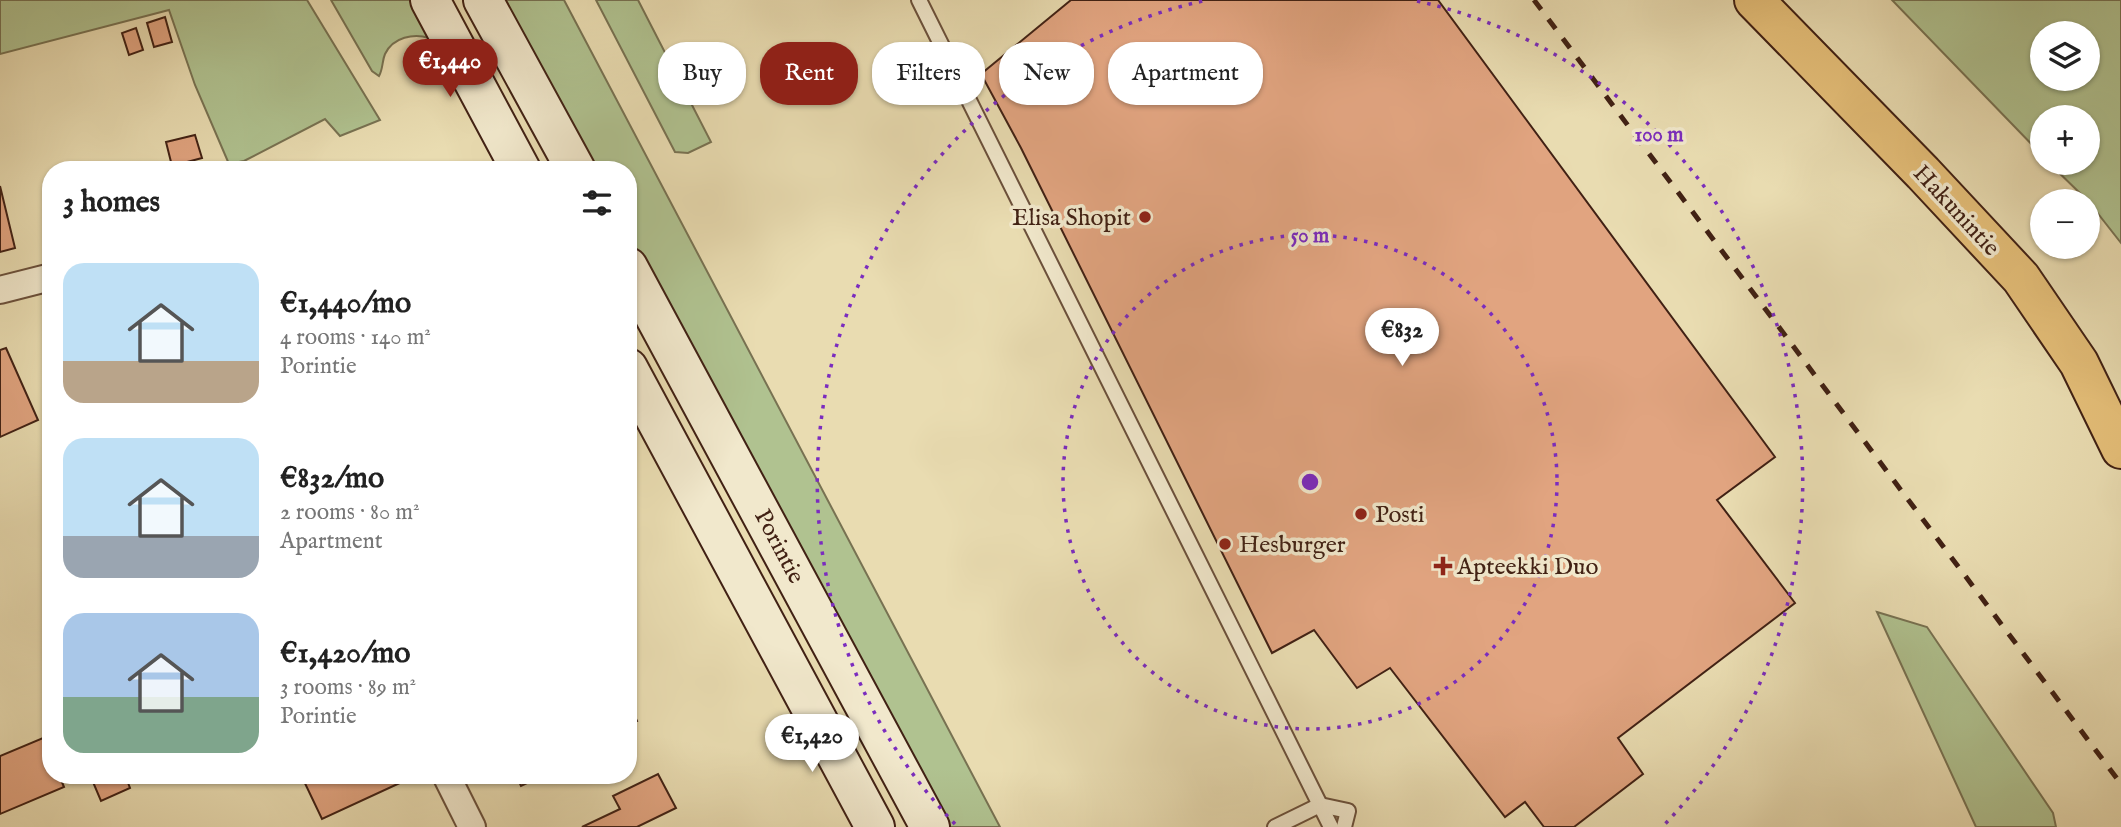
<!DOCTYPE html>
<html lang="en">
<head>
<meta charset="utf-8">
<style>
	:root { --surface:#fff; --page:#f6f6f6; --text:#222; --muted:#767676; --accent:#8f2418 }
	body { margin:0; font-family:"IM FELL English",serif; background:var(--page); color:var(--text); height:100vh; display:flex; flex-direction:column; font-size:26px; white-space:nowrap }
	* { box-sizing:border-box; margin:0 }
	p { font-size:23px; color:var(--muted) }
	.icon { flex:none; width:38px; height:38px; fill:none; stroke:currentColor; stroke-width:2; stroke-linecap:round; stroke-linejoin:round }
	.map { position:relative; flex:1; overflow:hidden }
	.drawer { position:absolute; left:42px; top:161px; width:595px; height:623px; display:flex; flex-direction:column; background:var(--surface); border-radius:28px; box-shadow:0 2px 5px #0004 }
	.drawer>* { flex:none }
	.banner { position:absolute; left:658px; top:42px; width:665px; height:63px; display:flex; gap:14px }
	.buttons { position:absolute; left:2030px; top:21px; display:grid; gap:14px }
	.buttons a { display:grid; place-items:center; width:70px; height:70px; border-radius:50%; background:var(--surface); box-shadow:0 2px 5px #0004; font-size:35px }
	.price { position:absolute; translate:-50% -60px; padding:0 16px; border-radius:24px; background:#fff; color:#222; font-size:23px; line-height:46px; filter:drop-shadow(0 2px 4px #0008) }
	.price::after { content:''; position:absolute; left:50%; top:42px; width:21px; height:16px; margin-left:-10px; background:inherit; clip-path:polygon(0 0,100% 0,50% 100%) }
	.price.selected { background:var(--accent); color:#fff }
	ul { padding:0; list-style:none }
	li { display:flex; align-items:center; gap:21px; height:175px; padding:0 21px }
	li span { display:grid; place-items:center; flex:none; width:196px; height:140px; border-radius:21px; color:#555 }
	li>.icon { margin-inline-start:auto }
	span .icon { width:84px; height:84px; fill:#fffc; stroke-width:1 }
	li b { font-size:30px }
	h2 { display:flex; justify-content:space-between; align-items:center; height:84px; padding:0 21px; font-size:30px }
	.pill { padding:0 24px; border-radius:28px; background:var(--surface); box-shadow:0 2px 5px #0004; font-size:24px; line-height:63px }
	.pill.selected { background:var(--accent); color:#fff }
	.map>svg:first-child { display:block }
</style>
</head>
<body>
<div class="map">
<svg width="2121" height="827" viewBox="0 0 2121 827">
	<rect width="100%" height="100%" fill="#e9dcb1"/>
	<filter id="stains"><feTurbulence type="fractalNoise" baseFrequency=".00286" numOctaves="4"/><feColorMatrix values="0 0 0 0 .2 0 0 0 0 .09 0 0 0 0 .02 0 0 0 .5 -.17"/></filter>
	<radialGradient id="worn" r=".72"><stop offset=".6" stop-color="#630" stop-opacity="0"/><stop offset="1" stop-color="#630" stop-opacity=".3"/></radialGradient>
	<!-- green -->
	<g fill="#b0c290" stroke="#787252" stroke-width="2" fill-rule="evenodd">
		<path d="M0,0H307L380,120L340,136L325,119L244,161L229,164L195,85L169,10L0,54Z"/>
		<path d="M331,0H415L429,38C414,33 393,37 385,54C382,61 383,69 379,76L372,71Z"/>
		<path d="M499,0H564L1000,827H946L628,239V170H591Z"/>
		<path d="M596,0H638L711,142L688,153L675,152Z"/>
		<path d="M1892,0H2121V243L2088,201L2049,163H2088V117H2042V155ZM2042,33H2088V79H2042Z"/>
		<path d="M1877,612L1927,627L2053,813L2056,827H1976Z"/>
	</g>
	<!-- building -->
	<g fill="#e1a480" stroke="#412114" stroke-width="2">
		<path d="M1071,0H1438L1775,457L1717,500L1795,603L1618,738L1643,774L1574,827H1544L1525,802L1505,817L1390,668L1357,688L1314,630L1272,653L1021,148L981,74Z"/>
		<path d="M165,17L172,42L154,47L147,23Z"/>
		<path d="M136,28L143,50L129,55L122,33Z"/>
		<path d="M195,135L202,158L172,166L166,142Z"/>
		<path d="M0,186L15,248L0,252Z"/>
		<path d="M51,335V353L44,339Z"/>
		<path d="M6,348L38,420L0,437V350Z"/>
		<path d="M628,701L637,721L628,725Z"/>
		<path d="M43,738L51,757V775H59L64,787L0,814V756Z"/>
		<path d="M658,774L676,808L637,827H582L620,809L613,796Z"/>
		<path d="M90,775H125L130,788L101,801Z"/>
		<path d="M301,775H398L402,782L322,819Z"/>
		<path d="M516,775H544L521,786Z"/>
	</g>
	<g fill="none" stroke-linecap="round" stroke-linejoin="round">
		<!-- service casing -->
		<g stroke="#6b503b" stroke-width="18">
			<g id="service">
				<path d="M919,0L1331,827"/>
				<path d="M1275,827L1320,805L1348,811L1344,827"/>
			</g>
		</g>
		<!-- minor casing -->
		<g stroke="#6b503b" stroke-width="30">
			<g id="minor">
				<path d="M0,290L51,277"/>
				<path d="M446,775L472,827"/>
			</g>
		</g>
		<!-- secondary casing -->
		<g stroke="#412114" stroke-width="42">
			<g id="secondary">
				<path d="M430,0L521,170"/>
				<path d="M483,0L576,170"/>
				<path d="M628,267L930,827"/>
				<path d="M628,368L875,827"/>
			</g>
		</g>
		<!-- trunk casing -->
		<g stroke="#412114" stroke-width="42">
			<path id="trunk" d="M1754,0L1923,173L2021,278L2079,363L2121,449"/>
		</g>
		<!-- service -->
		<use href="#service" stroke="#f1e8cc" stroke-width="14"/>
		<!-- minor -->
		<use href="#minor" stroke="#f1e8cc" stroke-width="26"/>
		<!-- secondary -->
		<use href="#secondary" stroke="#f1e8cc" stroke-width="38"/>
		<!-- trunk -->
		<use href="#trunk" stroke="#e4be78" stroke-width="38"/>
		<!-- rail -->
		<path stroke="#412114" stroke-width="5" stroke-dasharray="12 12" stroke-linecap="butt" d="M1534,0L2121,784"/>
	</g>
	<!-- distance rings -->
	<g fill="none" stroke="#7b2cbf" stroke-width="3.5" stroke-dasharray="3.5 7">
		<circle cx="1310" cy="482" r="247"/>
		<path d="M955 824A493 493 0 0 1 1203 1M1417 1A493 493 0 0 1 1665 824"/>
	</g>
	<!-- markers -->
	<g fill="#8f2418" stroke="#f1e8cc" stroke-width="2.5">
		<circle cx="1145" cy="217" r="7"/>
		<circle cx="1361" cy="514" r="7"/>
		<circle cx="1225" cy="544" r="7"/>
		<path d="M1439.5 555.5h7v7h7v7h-7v7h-7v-7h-7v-7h7z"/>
	</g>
	<g text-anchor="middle" stroke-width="7" stroke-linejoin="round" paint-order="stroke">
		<!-- street labels -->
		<g font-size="24" fill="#412114" stroke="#f1e8cc">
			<text transform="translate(1957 210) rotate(47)" y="8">Hakunintie</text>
			<text transform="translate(780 546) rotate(62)" y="8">Porintie</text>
		</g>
		<!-- poi labels -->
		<g font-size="24" fill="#412114" stroke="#f1e8cc" text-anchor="start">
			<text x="1131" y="225" text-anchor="end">Elisa Shopit</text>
			<text x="1375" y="522">Posti</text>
			<text x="1239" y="552">Hesburger</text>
			<text x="1457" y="574">Apteekki Duo</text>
		</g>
	</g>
	<circle cx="1310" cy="482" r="10" fill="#7b2cbf" stroke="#f1e8cc" stroke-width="3.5"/>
	<g font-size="21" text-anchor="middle" font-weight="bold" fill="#7b2cbf" stroke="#f1e8cc" stroke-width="7" stroke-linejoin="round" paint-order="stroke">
		<text x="1659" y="141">100 m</text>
		<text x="1310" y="242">50 m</text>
	</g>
	<rect width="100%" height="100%" filter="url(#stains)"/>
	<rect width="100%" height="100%" fill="url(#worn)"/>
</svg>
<div class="buttons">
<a><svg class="icon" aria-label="layers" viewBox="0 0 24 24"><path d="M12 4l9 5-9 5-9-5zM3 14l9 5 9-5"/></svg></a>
<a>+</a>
<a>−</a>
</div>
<b class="price selected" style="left:450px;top:99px">€1,440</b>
<b class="price" style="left:1402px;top:368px">€832</b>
<b class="price" style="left:812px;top:774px">€1,420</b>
<div class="banner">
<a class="pill">Buy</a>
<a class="pill selected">Rent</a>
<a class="pill">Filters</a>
<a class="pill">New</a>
<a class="pill">Apartment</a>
</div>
<section class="drawer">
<h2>3 homes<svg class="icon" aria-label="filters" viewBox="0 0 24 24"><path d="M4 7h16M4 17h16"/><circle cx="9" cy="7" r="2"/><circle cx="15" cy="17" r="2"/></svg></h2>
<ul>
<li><span style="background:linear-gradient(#bfe0f5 70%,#b9a48a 0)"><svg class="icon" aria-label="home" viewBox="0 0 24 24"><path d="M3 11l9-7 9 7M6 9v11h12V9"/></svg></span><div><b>€1,440/mo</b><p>4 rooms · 140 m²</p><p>Porintie</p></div></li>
<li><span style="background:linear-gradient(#bfe0f5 70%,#9aa5b1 0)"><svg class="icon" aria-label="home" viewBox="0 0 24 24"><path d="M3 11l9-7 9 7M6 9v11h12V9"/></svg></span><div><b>€832/mo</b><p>2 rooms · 80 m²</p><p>Apartment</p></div></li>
<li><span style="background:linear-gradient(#a9c7e8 60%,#7fa58c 0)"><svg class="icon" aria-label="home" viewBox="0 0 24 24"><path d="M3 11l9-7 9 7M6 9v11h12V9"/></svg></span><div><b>€1,420/mo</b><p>3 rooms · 89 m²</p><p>Porintie</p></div></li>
</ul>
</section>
</div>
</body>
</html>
